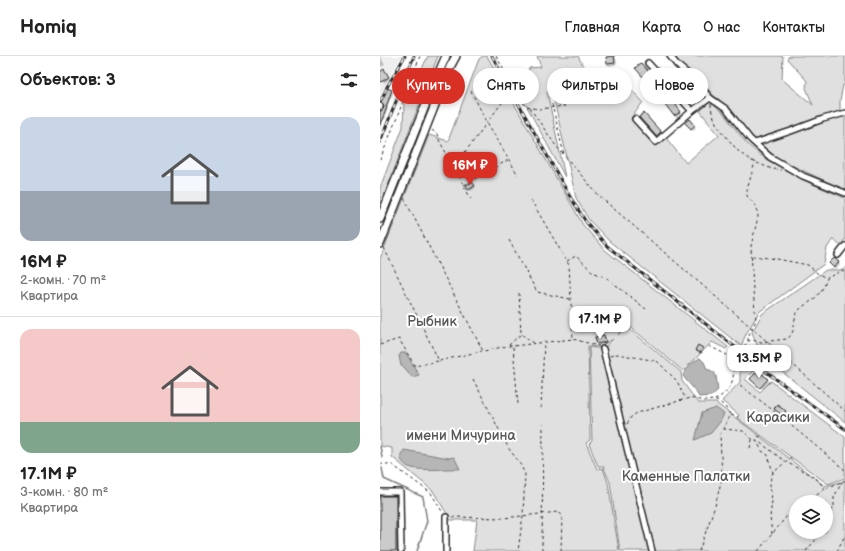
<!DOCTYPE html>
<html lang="ru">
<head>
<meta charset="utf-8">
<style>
	:root { --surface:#fff; --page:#f2f2f2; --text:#222; --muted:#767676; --line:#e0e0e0; --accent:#d93025 }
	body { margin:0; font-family:"Balsamiq Sans",sans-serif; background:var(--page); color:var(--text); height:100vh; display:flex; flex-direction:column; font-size:15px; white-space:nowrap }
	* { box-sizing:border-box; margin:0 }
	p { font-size:13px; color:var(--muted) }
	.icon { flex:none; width:22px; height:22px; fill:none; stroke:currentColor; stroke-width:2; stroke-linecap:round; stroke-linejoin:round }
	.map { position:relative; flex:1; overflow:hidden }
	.sheet { display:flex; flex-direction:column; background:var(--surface); width:380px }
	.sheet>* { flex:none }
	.top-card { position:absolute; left:12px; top:12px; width:380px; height:36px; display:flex; gap:8px }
	.controls { position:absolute; left:409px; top:439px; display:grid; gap:8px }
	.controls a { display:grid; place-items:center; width:44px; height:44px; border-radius:50%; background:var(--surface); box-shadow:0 2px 6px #0003; font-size:20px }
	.price { position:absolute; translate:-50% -34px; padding:0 9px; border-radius:8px; background:#fff; color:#222; font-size:13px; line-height:26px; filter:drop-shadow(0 1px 2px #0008) }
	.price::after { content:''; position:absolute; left:50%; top:24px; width:12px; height:9px; margin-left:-6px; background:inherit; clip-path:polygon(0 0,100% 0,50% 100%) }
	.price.current { background:var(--accent); color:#fff }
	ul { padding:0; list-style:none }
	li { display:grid; align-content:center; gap:8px; height:212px; padding:0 20px }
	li+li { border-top:1px solid var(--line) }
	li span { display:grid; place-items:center; height:124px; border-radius:12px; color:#555 }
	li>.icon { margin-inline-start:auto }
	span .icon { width:72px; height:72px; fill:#fffc; stroke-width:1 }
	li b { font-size:17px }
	h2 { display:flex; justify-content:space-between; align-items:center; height:48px; padding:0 20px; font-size:17px }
	.pill { padding:0 14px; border-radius:18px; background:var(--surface); box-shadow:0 2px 6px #0003; font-size:14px; line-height:36px }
	.pill.current { background:var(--accent); color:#fff }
	header { display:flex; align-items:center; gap:24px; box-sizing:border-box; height:56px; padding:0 20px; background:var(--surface); border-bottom:1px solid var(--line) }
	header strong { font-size:19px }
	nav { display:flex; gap:22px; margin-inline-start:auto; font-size:14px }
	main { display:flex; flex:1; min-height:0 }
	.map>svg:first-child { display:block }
</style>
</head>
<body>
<header>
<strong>Homiq</strong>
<nav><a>Главная</a><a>Карта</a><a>О нас</a><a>Контакты</a></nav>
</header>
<main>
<section class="sheet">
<h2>Объектов: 3<svg class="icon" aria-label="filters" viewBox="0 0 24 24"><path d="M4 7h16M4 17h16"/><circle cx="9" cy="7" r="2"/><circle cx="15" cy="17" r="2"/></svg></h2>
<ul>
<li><span style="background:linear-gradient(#c9d6e8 60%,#9aa5b1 0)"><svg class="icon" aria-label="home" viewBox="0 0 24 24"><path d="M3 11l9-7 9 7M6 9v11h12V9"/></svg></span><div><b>16M ₽</b><p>2-комн. · 70 m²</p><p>Квартира</p></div></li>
<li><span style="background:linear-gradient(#f6c9c9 75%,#7fa58c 0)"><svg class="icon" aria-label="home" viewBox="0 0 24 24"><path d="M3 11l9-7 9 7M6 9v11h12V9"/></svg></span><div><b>17.1M ₽</b><p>3-комн. · 80 m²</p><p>Квартира</p></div></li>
</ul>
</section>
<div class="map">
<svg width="465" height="495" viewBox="0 0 465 495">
	<rect width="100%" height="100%" fill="#fff"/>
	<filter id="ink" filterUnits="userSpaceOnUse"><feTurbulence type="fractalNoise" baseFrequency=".025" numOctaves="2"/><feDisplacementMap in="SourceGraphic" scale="8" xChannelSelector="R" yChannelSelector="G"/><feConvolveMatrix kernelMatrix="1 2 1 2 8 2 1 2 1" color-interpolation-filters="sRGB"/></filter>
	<g filter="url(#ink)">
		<!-- built -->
		<path fill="#efefef" d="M0,0H22L9,21L3,38L0,41Z"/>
		<!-- green -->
		<g fill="#e0e0e0" stroke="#868686" fill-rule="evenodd">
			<path d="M48,0H58L0,150V132L23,71L24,47L28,41V32L36,25Z"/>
			<path d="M103,0H107L203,169L225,194L348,291L346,293L332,286L303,315L247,268L238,279L247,271L301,316L302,325L318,347H336L445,430L465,425V495H240L230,426L223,410H218L209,388L212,385L209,291L223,293L233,283L220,291L208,290L210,384L206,387L217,413L223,412L228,427L239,495H93L97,464H68L69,461L53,435L12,401V392L0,390V203L49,79L68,85L99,3ZM416,446H446V476H416Z"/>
			<path d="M157,0H198L204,12L217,25L249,31L263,46L252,61L274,90L286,82L306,107L339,79L320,55L330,46L343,57L367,88L387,104L430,127L465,142V183L461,189L453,183L447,192L444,208L379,256L366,278L361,290L229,185L209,164L196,142L172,35L167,36L185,121L145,47L149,12L161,11Z"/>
			<path d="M294,0H403L402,23L433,49L426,32L427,25L407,3L409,0H465V29H463L460,45V59L465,60V134L409,108L395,100L372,82L350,52L333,39L317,20L301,8Z"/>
			<path d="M465,211V366L381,299L372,276L382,258L446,214H464Z"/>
			<path d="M356,297L375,313L365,323L380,336L391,325L465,381V422L448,428L357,362L359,359L342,345L360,326V310L353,301Z"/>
		</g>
		<!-- water -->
		<g fill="#b6b6b6" stroke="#7e7e7e">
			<path d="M21,297H26L39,319L32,321L24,311L21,310L19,300Z"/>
			<path d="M320,302L324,306L327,313L334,316L336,320L338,334L331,340L319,341C314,332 309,328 303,320C306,312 313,306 320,302Z"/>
			<path d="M336,352L344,358L340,366L331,377L315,384L322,357Z"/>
			<path d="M24,394L69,402L74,401L80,413C66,412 42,416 29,411C26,410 24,408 22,405C19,400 21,398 24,394Z"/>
		</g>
		<!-- shadow -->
		<g fill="#0003">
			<path d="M0,0L5,9L0,11Z"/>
			<path d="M234,1L236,2L237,8L230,10L228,8L227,2Z"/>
			<path d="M264,11L280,30L275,33L256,12Z"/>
			<path d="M6,16L10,23L4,27L0,22V17Z"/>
			<path d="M7,34L13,36L7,52L8,53L0,73V59L5,53Z"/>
			<path d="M288,38L303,59L297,63L280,40Z"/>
			<path d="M264,58L283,79L279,82L261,61Z"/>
			<path d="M310,64L316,72L313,74L306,67Z"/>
			<path d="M93,129L95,132L91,135L89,133Z"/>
			<path d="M454,203L460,209L456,213L450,207Z"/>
			<path d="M224,280L226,282L227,287L219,289L218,288Z"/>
			<path d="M322,293L324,294L322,298L316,294Z"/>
			<path d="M379,316L390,326L383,333L372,323Z"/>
			<path d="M397,354L405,355L407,357L404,360Z"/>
			<path d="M0,441H16L17,443V495H0Z"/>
		</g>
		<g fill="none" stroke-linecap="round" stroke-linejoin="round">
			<!-- stream -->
			<g stroke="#7e7e7e" stroke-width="1.5">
				<path d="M0,390L2,401"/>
				<path d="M2,412L4,423L43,441L47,465L37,495"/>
			</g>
		</g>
		<!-- building -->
		<g fill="#cbcbcb" stroke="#2b2b2b">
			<path d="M234,0L235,7L227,8L226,1Z"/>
			<path d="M261,7L278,26L272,31L255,12Z"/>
			<path d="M4,13L9,21L1,26L0,24V16Z"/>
			<path d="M7,32L12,34L6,51H7L0,69V56L3,53L4,51L3,48L1,46Z"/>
			<path d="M285,34L301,56L294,60L278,39Z"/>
			<path d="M264,57L281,76L276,80L259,61Z"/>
			<path d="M310,63L315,69L311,73L305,67Z"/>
			<path d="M92,126L95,130L88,134L86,129Z"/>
			<path d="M454,202L459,206L454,212L449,207Z"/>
			<path d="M224,279L226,286L217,288L215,281Z"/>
			<path d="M318,289L323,292L320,297L315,294Z"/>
			<path d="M378,314L388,323L380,332L370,323Z"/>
			<path d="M397,348L406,355L402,359L394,353Z"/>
			<rect x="0" y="440" width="16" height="55"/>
		</g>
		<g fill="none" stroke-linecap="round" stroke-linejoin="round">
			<!-- minor casing -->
			<g stroke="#2b2b2b" stroke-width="8">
				<g id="minor">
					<path d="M290,0L297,9L314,23L330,42L346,53L370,83L390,101L423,120L465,137"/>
					<path d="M268,7L312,55"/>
					<path d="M0,51V50"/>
					<path d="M255,63L276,86L312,55L330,42"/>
					<path d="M375,87L411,75L443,63L465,57"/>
					<path d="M458,199L465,190"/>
					<path d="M223,293L272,495"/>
					<path d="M0,436H20L21,495"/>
					<path d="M66,461V495"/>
				</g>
			</g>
			<!-- major casing -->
			<g stroke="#2b2b2b" stroke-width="10">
				<g id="major">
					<path d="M0,163L55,25L66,0"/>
					<path d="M0,188L70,11L76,0"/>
				</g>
			</g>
			<!-- path -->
			<g stroke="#2b2b2b" stroke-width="1" stroke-dasharray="3 3" stroke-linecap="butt">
				<path d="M116,0L142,46L147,51L159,53L185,50"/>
				<path d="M91,35L107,66L138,119"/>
				<path d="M172,48L184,99L219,140L372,272L465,355"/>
				<path d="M331,48V53L336,67L348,83L360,97L372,105L392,113L401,114"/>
				<path d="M150,52L176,90L183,98"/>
				<path d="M52,74L57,78L58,82L91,143"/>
				<path d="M0,104L16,64L40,0"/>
				<path d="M74,111L124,44"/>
				<path d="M84,129L128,104"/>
				<path d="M24,142L103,295C111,294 127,289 133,290L193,283"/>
				<path d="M151,144L189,209L193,283L219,290"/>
				<path d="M129,184L157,236L190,243"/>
				<path d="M4,192L59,305L102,295"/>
				<path d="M373,200L397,203L428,209L437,217L446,222"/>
				<path d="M187,205L196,200L213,216L227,222L266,253"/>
				<path d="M139,237L141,278L154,287"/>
				<path d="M368,285V281L376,264L373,235L371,190L378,161L377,151L367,140V134L375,106"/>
				<path d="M0,289L19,283L35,310L58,305"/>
				<path d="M129,289L141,278"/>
				<path d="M329,290L347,299"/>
				<path d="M133,291L138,348"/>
				<path d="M354,296L363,292L368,285L372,284L381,286L407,283C416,277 413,265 417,257C421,250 428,248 434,243C440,237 445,230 447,222L461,215L465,216"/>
				<path d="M230,300L237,298L277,305L297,325L305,342"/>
				<path d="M93,323L129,393L139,406L145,418L143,459L138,495"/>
				<path d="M360,329L390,352L465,414"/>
				<path d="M335,344C348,336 355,328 353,312C352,307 351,303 348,299L354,296H356L370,306"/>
				<path d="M161,352L164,287"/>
				<path d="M351,359L358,361"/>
				<path d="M247,368L251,361L257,357L306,343L310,342L324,345L334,344L341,347L346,352L350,358L345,369L344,373L363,375L372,383L376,384L382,395L388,399L393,417"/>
				<path d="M381,380L378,381L376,384L386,391L406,406L436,422L445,433"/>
				<path d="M370,392L372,384"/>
				<path d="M0,408H11L51,437L63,457"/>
				<path d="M427,446L445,433L465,424"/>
				<path d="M72,461L124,462L178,456L182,459L181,495"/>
				<path d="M446,466L454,451V441L462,426"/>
				<path d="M392,478L390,461L392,445L390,429L391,420L393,417L411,401"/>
				<path d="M162,495L163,368"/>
				<path d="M319,495L335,450L342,422L340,378L344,371"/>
				<path d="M378,495L407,460L416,454"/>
				<path d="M426,495C432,487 436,486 440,476"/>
				<path d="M457,495L465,479"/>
			</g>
			<!-- minor -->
			<use href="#minor" stroke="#fff" stroke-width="5"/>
			<!-- major -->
			<use href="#major" stroke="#fff" stroke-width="7"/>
			<!-- rail casing -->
			<g stroke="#2b2b2b" stroke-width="3">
				<g id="rail">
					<path d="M112,0L189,139L206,166L227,190L389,318L465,373"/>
					<path d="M0,44L3,41L7,31L25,0"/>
					<path d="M0,86L34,0"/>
				</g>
			</g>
			<!-- rail -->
			<use href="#rail" stroke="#fff" stroke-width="1.5" stroke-dasharray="4.5" stroke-linecap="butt"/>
		</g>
	</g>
	<g text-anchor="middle" stroke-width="4" stroke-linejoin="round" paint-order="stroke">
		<!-- park labels -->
		<g font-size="14" fill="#585858" stroke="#fff">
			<text x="52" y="270">Рыбник</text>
			<text x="398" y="366">Карасики</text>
			<text x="81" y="384">имени Мичурина</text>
			<text x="306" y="425">Каменные Палатки</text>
		</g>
	</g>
</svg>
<div class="controls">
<a><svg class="icon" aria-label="layers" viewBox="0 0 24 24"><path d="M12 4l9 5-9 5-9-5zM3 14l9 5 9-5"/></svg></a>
</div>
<b class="price current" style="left:90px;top:130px">16M ₽</b>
<b class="price" style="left:220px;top:284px">17.1M ₽</b>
<b class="price" style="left:379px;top:323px">13.5M ₽</b>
<div class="top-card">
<a class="pill current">Купить</a>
<a class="pill">Снять</a>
<a class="pill">Фильтры</a>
<a class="pill">Новое</a>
</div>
</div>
</main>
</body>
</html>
